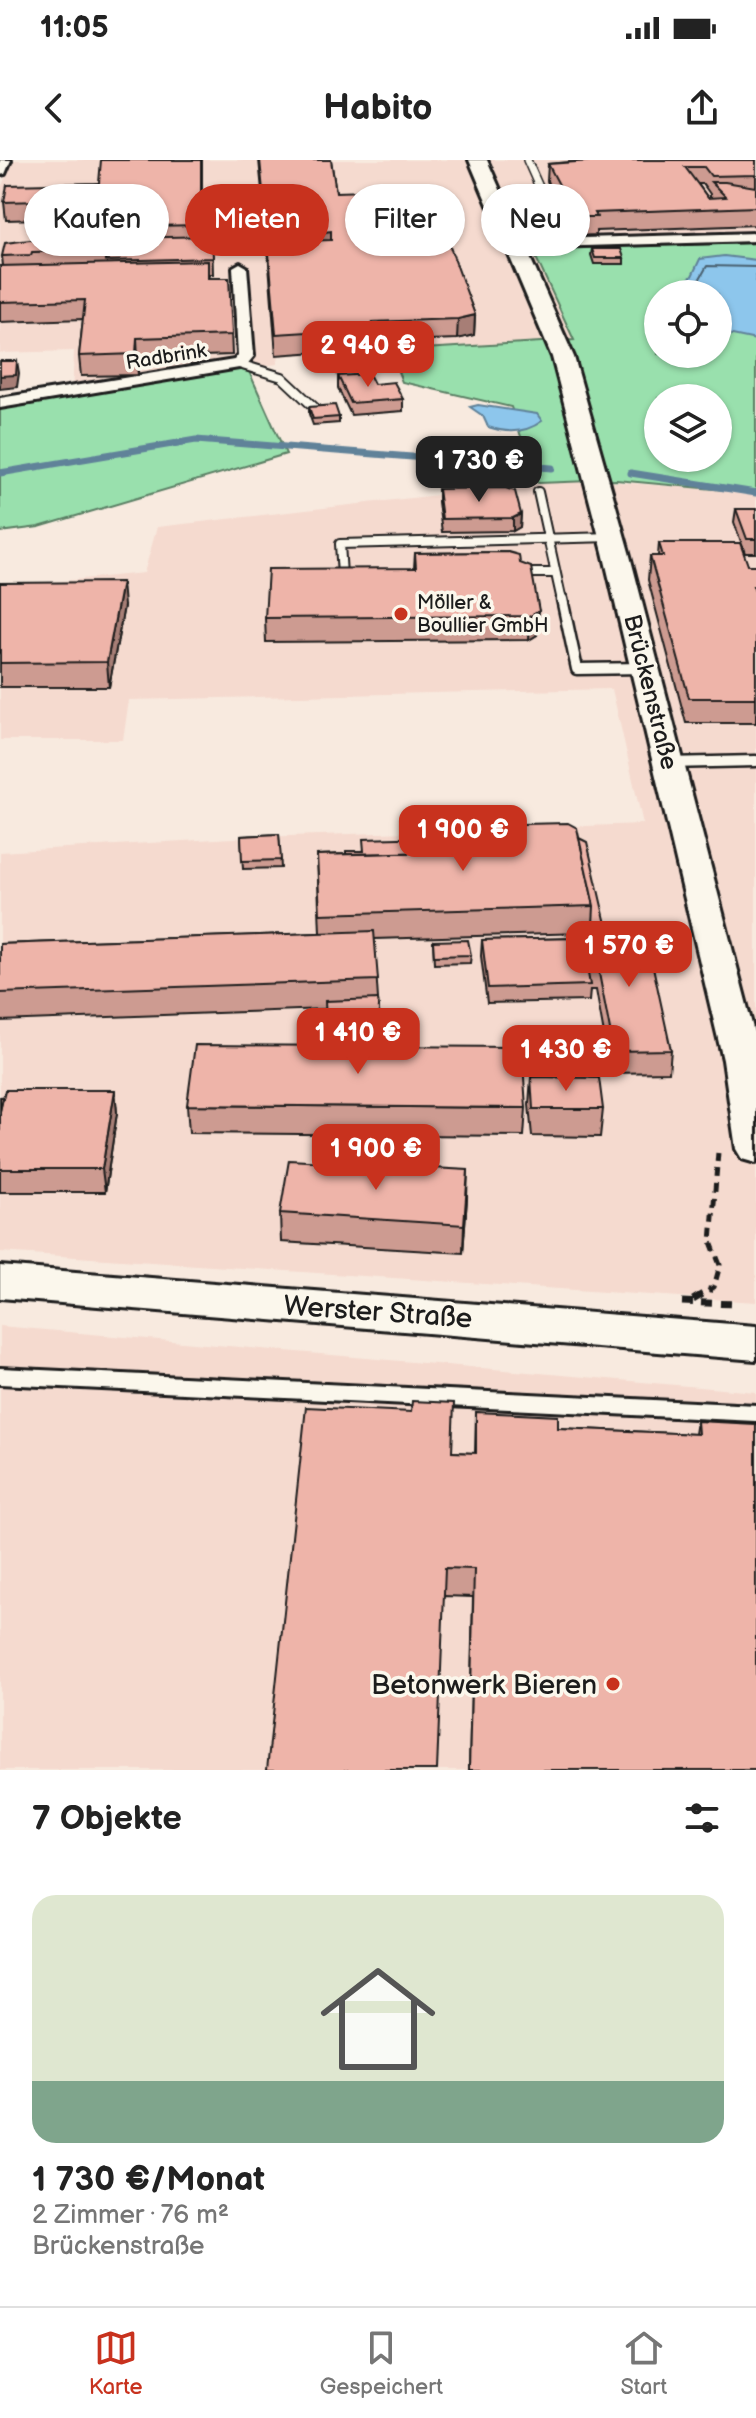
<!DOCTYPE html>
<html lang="de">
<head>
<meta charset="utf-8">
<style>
	:root { --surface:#fff; --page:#f6f6f6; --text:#222; --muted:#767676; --line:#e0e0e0; --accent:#c8321e }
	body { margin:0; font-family:"Balsamiq Sans",sans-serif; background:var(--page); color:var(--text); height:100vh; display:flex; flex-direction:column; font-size:30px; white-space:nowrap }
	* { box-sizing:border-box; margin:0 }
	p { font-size:26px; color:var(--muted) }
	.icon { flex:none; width:44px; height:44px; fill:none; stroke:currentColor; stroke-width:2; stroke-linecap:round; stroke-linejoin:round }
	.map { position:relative; height:1610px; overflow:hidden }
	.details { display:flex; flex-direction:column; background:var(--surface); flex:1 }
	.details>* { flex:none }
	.banner { position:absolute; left:24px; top:24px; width:708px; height:72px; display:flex; gap:16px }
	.buttons { position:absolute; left:644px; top:120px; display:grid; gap:16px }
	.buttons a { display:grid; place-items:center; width:88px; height:88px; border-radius:50%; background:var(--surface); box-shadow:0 2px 6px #0004; font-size:40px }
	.price { position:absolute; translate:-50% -68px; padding:0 18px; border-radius:16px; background:var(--accent); color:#fff; font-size:26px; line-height:52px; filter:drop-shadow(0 2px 4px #0008) }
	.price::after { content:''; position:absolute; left:50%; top:48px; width:24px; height:18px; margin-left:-12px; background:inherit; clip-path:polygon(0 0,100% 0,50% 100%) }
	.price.on { background:#222; color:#fff }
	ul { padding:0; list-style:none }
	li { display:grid; align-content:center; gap:16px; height:424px; padding:0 32px }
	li+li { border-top:2px solid var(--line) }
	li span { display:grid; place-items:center; height:248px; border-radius:24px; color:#555 }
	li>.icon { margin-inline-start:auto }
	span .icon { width:144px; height:144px; fill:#fffc; stroke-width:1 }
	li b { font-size:34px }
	h2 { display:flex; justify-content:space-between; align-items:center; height:96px; padding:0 32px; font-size:34px }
	.pill { padding:0 28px; border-radius:36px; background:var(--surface); box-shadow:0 2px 6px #0004; font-size:28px; line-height:72px }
	.pill.on { background:var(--accent); color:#fff }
	.status { display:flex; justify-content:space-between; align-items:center; height:56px; padding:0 40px; background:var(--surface); direction:ltr }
	.status svg { height:22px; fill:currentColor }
	header { display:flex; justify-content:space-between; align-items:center; height:104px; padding:0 32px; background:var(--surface); font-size:36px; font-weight:700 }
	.menu { display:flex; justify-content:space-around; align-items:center; height:112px; border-top:2px solid var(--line); background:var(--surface); font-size:22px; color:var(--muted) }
	.menu a { display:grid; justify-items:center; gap:4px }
	.menu .on { color:var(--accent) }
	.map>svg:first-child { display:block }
</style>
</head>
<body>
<div class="status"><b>11:05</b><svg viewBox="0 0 49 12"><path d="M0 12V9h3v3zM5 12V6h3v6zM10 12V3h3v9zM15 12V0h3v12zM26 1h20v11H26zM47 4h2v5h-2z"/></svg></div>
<header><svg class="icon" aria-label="back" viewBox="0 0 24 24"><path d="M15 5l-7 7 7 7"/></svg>Habito<svg class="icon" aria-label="share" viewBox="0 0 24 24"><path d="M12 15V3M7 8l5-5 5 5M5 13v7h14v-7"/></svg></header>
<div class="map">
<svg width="756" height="1610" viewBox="0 0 756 1610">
	<rect width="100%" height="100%" fill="#f8eadf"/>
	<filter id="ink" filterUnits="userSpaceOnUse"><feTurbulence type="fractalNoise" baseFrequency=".0125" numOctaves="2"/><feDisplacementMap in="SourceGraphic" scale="16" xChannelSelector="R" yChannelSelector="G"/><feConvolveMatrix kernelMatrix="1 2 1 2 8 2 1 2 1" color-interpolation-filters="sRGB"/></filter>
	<g filter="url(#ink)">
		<!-- built -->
		<g fill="#f5dacf">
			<path d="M13,0H756V95L702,83L575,180L279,196L277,204L72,235L74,191L0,193V30Z"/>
			<path d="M577,319L756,333V1142L0,1092V692L232,678L643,664L612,529L129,540L123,580H0V427L144,413L157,367Z"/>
			<path d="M0,1166L756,1232V1610H0Z"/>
		</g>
		<!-- green -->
		<g fill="#99e0ad" stroke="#5a7e64" stroke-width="2" fill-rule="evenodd">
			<path d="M756,83V333L616,320L539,323L512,314L532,309L511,247L402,222L390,191L574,180L532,89ZM658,134H718V194H658ZM658,238H718V298H658Z"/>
			<path d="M247,207L286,294L39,367L0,372V245Z"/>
		</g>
		<!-- water -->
		<g fill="#8dc6ec" stroke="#608299" stroke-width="2">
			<path d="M724,96L756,100V180L718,172V134H670L692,116L700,99Z"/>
			<path d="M478,245L537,254L542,261C526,273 506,273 488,267L483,256L470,247Z"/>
		</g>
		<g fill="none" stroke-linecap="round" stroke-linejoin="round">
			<!-- shore -->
			<path stroke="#49606f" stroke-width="2" d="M681,134L698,122L707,106L756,107"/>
			<!-- stream -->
			<g stroke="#608299" stroke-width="7">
				<path d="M0,313L196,280L552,308"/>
				<path d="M631,313L756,333"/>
			</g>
			<!-- service-far3 casing -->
			<g stroke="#1c1c1c" stroke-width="10">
				<path id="service-far3" d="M527,0L559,72L572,83"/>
			</g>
			<!-- service-far2 casing -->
			<g stroke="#1c1c1c" stroke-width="12">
				<g id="service-far2">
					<path d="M239,204L282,217L315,248"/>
					<path d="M538,332L562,441"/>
					<path d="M517,413H555"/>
					<path d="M351,415H342L340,384L612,377"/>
				</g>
			</g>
			<!-- service-far1 casing -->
			<g stroke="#1c1c1c" stroke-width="15">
				<g id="service-far1">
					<path d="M562,439L577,509L645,508"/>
					<path d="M668,603L756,601"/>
				</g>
			</g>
			<!-- service casing -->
			<g stroke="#1c1c1c" stroke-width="22">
				<path id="service" d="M0,1216L756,1253"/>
			</g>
			<!-- minor casing -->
			<g stroke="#1c1c1c" stroke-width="6">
				<g id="minor">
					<path d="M0,0H11L5,14L0,15Z"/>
					<path d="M756,73V81L515,88L508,84L515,80Z"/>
					<path d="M240,103L247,107L254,196L245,207L0,248V238L234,200L238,195L233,107Z"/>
				</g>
			</g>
			<!-- secondary casing -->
			<g stroke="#1c1c1c" stroke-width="6">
				<g id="secondary">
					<path d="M469,0H487L574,197L629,392L756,880V1003L742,999L736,989L723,900L603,392L552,197Z"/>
					<path d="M0,1106L756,1166V1200L0,1138Z"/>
				</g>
			</g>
			<!-- path-far1 -->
			<path stroke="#1c1c1c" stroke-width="5" stroke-dasharray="9 6" stroke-linecap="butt" d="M708,1131L714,1127L720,1105L711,1082L718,992"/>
			<!-- path -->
			<g stroke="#1c1c1c" stroke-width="7" stroke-dasharray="11 8" stroke-linecap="butt">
				<path d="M693,1140L711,1129"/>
				<path d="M682,1142L735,1144"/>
			</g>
			<!-- service-far3 -->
			<use href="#service-far3" stroke="#fbf7ec" stroke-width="7"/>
			<!-- service-far2 -->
			<use href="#service-far2" stroke="#fbf7ec" stroke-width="8"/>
			<!-- service-far1 -->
			<use href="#service-far1" stroke="#fbf7ec" stroke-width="10"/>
			<!-- service -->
			<use href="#service" stroke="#fbf7ec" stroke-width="16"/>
			<!-- minor -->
			<use href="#minor" fill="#fbf7ec" fill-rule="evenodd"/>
			<!-- secondary -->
			<use href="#secondary" fill="#fbf7ec" fill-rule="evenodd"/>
		</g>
		<!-- wall -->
		<g fill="#cd9b91" stroke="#1c1c1c" stroke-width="2" fill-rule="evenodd">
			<path d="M202,0V76H212L213,114H208L209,118H229L232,195L138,198V215L81,216L79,196L83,159L0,162V106H3L2,96L149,77V56L6,60L4,42L99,23Z"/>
			<path d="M259,0H331L336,32L444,69V76L475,155L474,175L457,179L373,182V188L276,195L268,91Z"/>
			<path d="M593,0H756V65L596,71V75L574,76L547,21L548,4ZM698,24H703L710,34V38H708Z"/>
			<path d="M592,89L624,98V104H594L591,95Z"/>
			<path d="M338,216L374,224L403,239V251L351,255L338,228Z"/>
			<path d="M309,247L339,257V263L313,265L309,254Z"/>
			<path d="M438,329L521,354L520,367L513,371L442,372L438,342Z"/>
			<path d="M736,349H756V393H745L734,362Z"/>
			<path d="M659,383L748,405H756V563H686L648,420L650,396H658Z"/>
			<path d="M508,392L537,475L529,480L266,482L265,458L414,408L415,393Z"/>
			<path d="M0,423L124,446L109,527H0Z"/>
			<path d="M435,666L579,678L606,764L605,771L671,890L669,912L611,913L596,830H590L589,841L487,843L481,796L482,780L582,778V773L374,779L380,869L327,871L325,849L0,861V784L320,773L317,695L346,694L435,677Z"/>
			<path d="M279,674L281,708L243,709L241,676Z"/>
			<path d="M433,781L471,795L470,803L434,804Z"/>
			<path d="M531,917L603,949L600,977L532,976L529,945Z"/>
			<path d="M115,930L117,953L105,1032H0V937Z"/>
			<path d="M187,945L526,948L524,976L189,973Z"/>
			<path d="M467,1038L463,1093L281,1082L280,1053Z"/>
			<path d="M476,1252L558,1268L695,1274L697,1261L756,1610H469L473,1437L444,1436L267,1610L452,1292L475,1293Z"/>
		</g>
		<!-- shaded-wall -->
		<g fill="#a77e76" stroke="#1c1c1c" stroke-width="2">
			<path d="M201,0H202V84L201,65Z"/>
			<path d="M331,71V89L297,94V75Z"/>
			<path d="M475,155L474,175L457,179L458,159Z"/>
			<path d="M137,178L138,198V215L136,194Z"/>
			<path d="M17,201L19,213L17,227L0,229V216Z"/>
			<path d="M521,354L520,367L513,371V358Z"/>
			<path d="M122,422L124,446L109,527L107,502Z"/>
			<path d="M539,451L537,475L529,480L530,456Z"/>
			<path d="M115,930L117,953L105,1032L102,1009Z"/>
			<path d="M468,1010L467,1038L463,1093L464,1065Z"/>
		</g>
		<!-- building -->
		<g fill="#eeb4a9" stroke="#1c1c1c" stroke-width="2">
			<path d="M101,0H201V65L149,66L150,38L4,42L7,25L99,23Z"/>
			<path d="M260,0H331L336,32L433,29L444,69L353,71L355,79L446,76L475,155L458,159L372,162L373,168L276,174L268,82L331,80V71L297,75V71L267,72Z"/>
			<path d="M604,0H756V15L711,16L704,7H685L708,38L726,37L711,22H725L756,27V47L595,53L597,57H576L548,4Z"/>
			<path d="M212,76L213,98L105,101L106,90L32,92L31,95L2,96L5,83L30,80Z"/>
			<path d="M592,89H621L624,98H595Z"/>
			<path d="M208,101V118H229L232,175L137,178L136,194L79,196L85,140L0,142V106Z"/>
			<path d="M0,201H17L16,215L0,216Z"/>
			<path d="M369,214L374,224L394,222L403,239L351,243L338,216Z"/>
			<path d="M335,245L339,257L313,259L309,247Z"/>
			<path d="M505,328L515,331L521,354L513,358L442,359L438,329Z"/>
			<path d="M736,349H756V379H747Z"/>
			<path d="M659,383H740L748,405H756V426H753L756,434V538H689L650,396H663Z"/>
			<path d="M508,392L519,395L520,403L531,407L539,451L530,456L265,458L268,409L416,408L415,393Z"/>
			<path d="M122,422L107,502L0,503V423Z"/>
			<path d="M568,663L577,668L594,746L320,754L317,695L438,692L435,666Z"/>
			<path d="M279,674L281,700L242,701L241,676Z"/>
			<path d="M435,677L437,692L346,694V691H364L363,679Z"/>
			<path d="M579,678L587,682L606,764L593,765L594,746Z"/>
			<path d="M645,770L671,890L614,891L598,808H589L582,772Z"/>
			<path d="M374,771L378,820L0,833V784Z"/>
			<path d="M582,778L590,825L488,828L482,780Z"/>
			<path d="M468,780L471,795L434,796L433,781Z"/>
			<path d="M378,839L380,861L326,863L325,841Z"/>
			<path d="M195,885L522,887L526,948L187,945Z"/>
			<path d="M531,917L599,918L603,949H533Z"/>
			<path d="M5,930H115L102,1009H0V951Z"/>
			<path d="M0,937H3L0,951Z"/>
			<path d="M289,1000L468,1010L464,1065L280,1053Z"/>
			<path d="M412,1241L454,1243L452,1292L476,1293V1252L558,1256V1268L698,1274L697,1261L756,1264V1610H469L474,1409L445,1408L437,1610H267L306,1247L411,1252Z"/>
		</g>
	</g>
	<!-- markers -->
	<g fill="#c8321e" stroke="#fbf7ec" stroke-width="3">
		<circle cx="401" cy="454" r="8"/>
		<circle cx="613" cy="1524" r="8"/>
	</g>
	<g text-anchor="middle" stroke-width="7" stroke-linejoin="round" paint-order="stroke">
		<!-- far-street labels -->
		<g font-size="20" fill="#1c1c1c" stroke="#fbf7ec">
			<text transform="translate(166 196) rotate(-9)" y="7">Radbrink</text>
		</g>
		<!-- far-poi labels -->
		<g font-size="20" fill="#1c1c1c" stroke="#fbf7ec" text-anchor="start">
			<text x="417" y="449">Möller &amp;<tspan x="417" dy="23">Boullier GmbH</tspan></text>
		</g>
		<!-- street labels -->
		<g font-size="24" fill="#1c1c1c" stroke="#fbf7ec">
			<text transform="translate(651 532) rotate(76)" y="8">Brückenstraße</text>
		</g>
		<!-- near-street labels -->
		<g font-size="28" fill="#1c1c1c" stroke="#fbf7ec">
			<text transform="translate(378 1151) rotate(4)" y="10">Werster Straße</text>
		</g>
		<!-- near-poi labels -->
		<g font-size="28" fill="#1c1c1c" stroke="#fbf7ec" text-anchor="end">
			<text x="597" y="1534">Betonwerk Bieren</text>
		</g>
	</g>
</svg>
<div class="buttons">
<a><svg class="icon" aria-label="locate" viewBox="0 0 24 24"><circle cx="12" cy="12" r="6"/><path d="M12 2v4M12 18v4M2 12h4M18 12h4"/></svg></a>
<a><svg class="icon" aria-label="layers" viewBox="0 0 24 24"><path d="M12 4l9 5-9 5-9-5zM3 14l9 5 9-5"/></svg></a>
</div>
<b class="price" style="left:368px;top:229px">2 940 €</b>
<b class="price on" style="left:479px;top:344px">1 730 €</b>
<b class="price" style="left:463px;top:713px">1 900 €</b>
<b class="price" style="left:629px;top:829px">1 570 €</b>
<b class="price" style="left:358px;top:916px">1 410 €</b>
<b class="price" style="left:566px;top:933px">1 430 €</b>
<b class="price" style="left:376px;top:1032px">1 900 €</b>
<div class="banner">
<a class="pill">Kaufen</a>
<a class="pill on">Mieten</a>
<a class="pill">Filter</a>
<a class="pill">Neu</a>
</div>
</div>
<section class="details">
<h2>7 Objekte<svg class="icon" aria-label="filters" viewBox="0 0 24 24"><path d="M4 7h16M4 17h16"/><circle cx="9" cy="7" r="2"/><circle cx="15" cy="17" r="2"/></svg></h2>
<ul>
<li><span style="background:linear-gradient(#dfe7d0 75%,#7fa58c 0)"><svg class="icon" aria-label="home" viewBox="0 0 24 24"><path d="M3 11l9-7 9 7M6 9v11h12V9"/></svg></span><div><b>1 730 €/Monat</b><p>2 Zimmer · 76 m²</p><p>Brückenstraße</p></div></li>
</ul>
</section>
<nav class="menu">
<a class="on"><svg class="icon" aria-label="map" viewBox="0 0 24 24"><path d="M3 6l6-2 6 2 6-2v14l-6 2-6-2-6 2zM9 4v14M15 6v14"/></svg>Karte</a>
<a><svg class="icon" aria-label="saved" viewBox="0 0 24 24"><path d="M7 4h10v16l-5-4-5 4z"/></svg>Gespeichert</a>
<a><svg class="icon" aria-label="home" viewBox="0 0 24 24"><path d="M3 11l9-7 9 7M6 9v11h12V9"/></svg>Start</a>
</nav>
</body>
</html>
